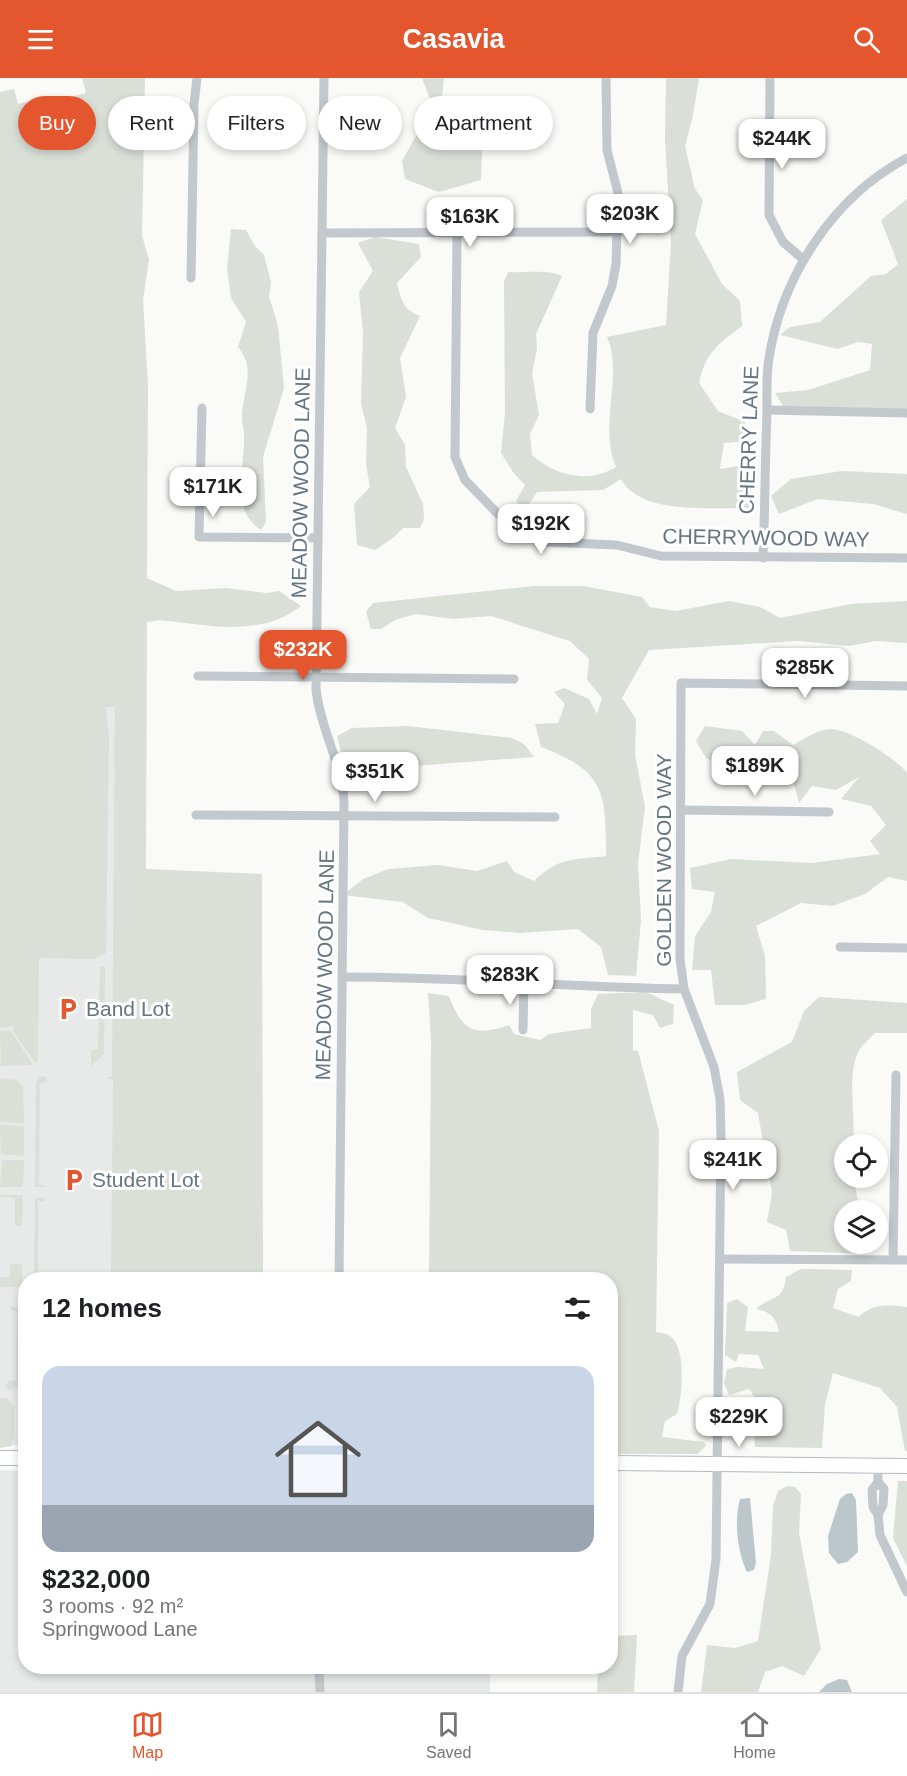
<!DOCTYPE html>
<html lang="en">
<head>
<meta charset="utf-8">
<style>
	:root { --surface:#fff; --page:#f6f6f6; --text:#202124; --muted:#757577; --line:#e0e0e0; --accent:#e4572e }
	body { margin:0; font-family:Helvetica,sans-serif; background:var(--page); color:var(--text); height:100vh; display:flex; flex-direction:column; font-size:22px; white-space:nowrap }
	* { box-sizing:border-box; margin:0 }
	p { font-size:20px; color:var(--muted) }
	.icon { flex:none; width:33px; height:33px; fill:none; stroke:currentColor; stroke-width:2; stroke-linecap:round; stroke-linejoin:round }
	.map { position:relative; flex:1; overflow:hidden }
	.side { position:absolute; left:18px; top:1194px; width:600px; height:402px; display:flex; flex-direction:column; background:var(--surface); border-radius:24px; box-shadow:0 3px 9px #0003 }
	.side>* { flex:none }
	.banner { position:absolute; left:18px; top:18px; width:600px; height:54px; display:flex; gap:12px }
	.buttons { position:absolute; left:834px; top:1056px; display:grid; gap:12px }
	.buttons a { display:grid; place-items:center; width:54px; height:54px; border-radius:50%; background:var(--surface); box-shadow:0 3px 9px #0003; font-size:30px }
	.price { position:absolute; translate:-50% -51px; padding:0 14px; border-radius:12px; background:#fff; color:#222; font-size:20px; line-height:39px; filter:drop-shadow(0 2px 3px #0008) }
	.price::after { content:''; position:absolute; left:50%; top:36px; width:18px; height:14px; margin-left:-9px; background:inherit; clip-path:polygon(0 0,100% 0,50% 100%) }
	.price.on { background:var(--accent); color:#fff }
	ul { padding:0; list-style:none }
	li { display:grid; align-content:center; gap:12px; height:318px; padding:0 24px }
	li span { display:grid; place-items:center; height:186px; border-radius:18px; color:#555 }
	li>.icon { margin-inline-start:auto }
	span .icon { width:108px; height:108px; fill:#fffc; stroke-width:1 }
	li b { font-size:26px }
	h2 { display:flex; justify-content:space-between; align-items:center; height:72px; padding:0 24px; font-size:26px }
	.tag { padding:0 21px; border-radius:27px; background:var(--surface); box-shadow:0 3px 9px #0003; font-size:21px; line-height:54px }
	.tag.on { background:var(--accent); color:#fff }
	header { display:flex; justify-content:space-between; align-items:center; height:78px; padding:0 24px; background:var(--accent); color:#fff; font-size:27px; font-weight:700 }
	.menu { display:flex; justify-content:space-around; align-items:center; height:84px; border-top:2px solid var(--line); background:var(--surface); font-size:16px; color:var(--muted) }
	.menu a { display:grid; justify-items:center; gap:3px }
	.menu .on { color:var(--accent) }
	.map>svg:first-child { display:block }
</style>
</head>
<body>
<header><svg class="icon" aria-label="menu" viewBox="0 0 24 24"><path d="M4 6h16M4 12h16M4 18h16"/></svg>Casavia<svg class="icon" aria-label="search" viewBox="0 0 24 24"><circle cx="10" cy="10" r="6"/><path d="M15 15l6 6"/></svg></header>
<div class="map">
<svg width="907" height="1614" viewBox="0 0 907 1614">
	<rect width="100%" height="100%" fill="#fafaf8"/>
	<!-- built -->
	<g fill="#e8e9e9">
		<path d="M0,626L124,629L118,1201L26,1202L25,1367H0Z"/>
		<path d="M0,1392L25,1393L26,1588L490,1589V1614H0Z"/>
	</g>
	<!-- green -->
	<g fill="#dadfd7">
		<path d="M82,0H145L142,158L149,181L143,222L148,306L147,500L176,513L226,510L267,515L279,513L301,528C260,560 208,547 159,542L147,544L146,791L262,796L263,1201H111L113,1002L106,1000L112,998L115,629H106L109,661L106,875L93,881L39,880L38,983L35,985L13,953V948L0,950V14L14,11L18,26L39,21L41,27L86,15Z"/>
		<path d="M422,0H444L442,18L464,30L478,22H484L481,102L439,114L405,101L402,83L433,28Z"/>
		<path d="M666,0H699L693,37L685,68L695,111L703,122L695,156L722,206L740,223L742,248C718,266 705,275 699,305L718,333L745,344L747,363L724,365L720,391L750,386L752,430C715,429 640,438 621,401L603,412L537,414L524,434L516,423L525,407L513,394L501,375L505,334L504,204L508,194C526,195 546,191 562,198L536,256L537,271L532,295L539,337L530,356L532,377C555,398 589,406 616,389C598,346 624,298 607,259L666,247L671,164L665,61Z"/>
		<path d="M907,121V331L783,328L775,315L808,312L870,292L872,266L858,264L838,271L780,257L790,249L820,244L871,198L886,196L898,186L881,142Z"/>
		<path d="M231,151L246,152L255,168L264,177L271,204L269,218L278,248L284,310L263,379L266,444L261,452C230,432 244,394 244,363C245,353 241,344 242,335C244,310 256,291 238,269L246,244L231,220L227,191Z"/>
		<path d="M375,159L419,166L421,179L397,205C401,221 403,232 420,238L400,280L406,319L395,350L405,367L406,389L423,426L424,441L420,450H403L393,460L375,472L357,467L354,426L370,409L366,386L367,350L361,326L363,254L359,214L373,193L358,165Z"/>
		<path d="M842,393L907,396V436L873,426L818,421L779,436L771,418L791,401Z"/>
		<path d="M534,508H583L642,519L650,529L676,533L729,523L760,529L780,540L851,526L907,523V565L876,563L849,568L799,563L649,572L622,620L636,641L635,676L645,729L638,785L641,842L636,898L608,897L601,869L578,851L520,855L483,852L428,840L403,824L343,817L363,801L389,791L438,787L477,793L507,783L514,794L534,803C559,779 573,782 606,778C606,714 605,693 541,669L535,646L558,645L565,626L554,614L564,610L589,621L597,636L602,620L587,602L589,581L570,563L491,538L453,541L416,536L395,542L381,551H371L366,534L373,525Z"/>
		<path d="M408,648L512,660L524,666L534,679L399,689L366,684L355,694L342,678L337,658L352,650Z"/>
		<path d="M705,648L742,653L755,667L763,653H774L793,667C804,661 818,651 831,651C850,651 897,681 907,695V803L888,799L865,816L832,828L801,825L756,848L765,878L766,921L744,927H715L711,892H692L695,858L711,834L715,814L692,811L690,790L731,781L812,785L880,776L870,763L886,747L871,728L841,721L859,699L836,712L812,708L799,725L792,699L748,684L726,690L706,680L696,663Z"/>
		<path d="M100,889H105L104,976L91,988V972L98,971Z"/>
		<path d="M646,914L674,927L673,946L660,950L653,937L633,932V972L638,973L659,1053L656,1254C660,1255 666,1255 670,1258C687,1270 682,1319 677,1336L665,1343L662,1359L704,1364L706,1368L697,1376H611L610,1202L429,1201L431,963L428,915L449,918C462,953 474,959 509,947L514,956L540,962L549,956L591,950V931L598,916Z"/>
		<path d="M819,919L907,925V955H875C870,961 859,969 857,977C847,1002 856,1039 853,1066H844V1100H853L860,1132H844V1166H866L867,1176L790,1173L786,1152L767,1144L772,1115L758,1035L740,1022L737,994L792,964L804,933Z"/>
		<path d="M0,953H11L33,987L1,988Z"/>
		<path d="M46,998L47,1004L40,1005L39,1106L46,1109H35L36,1005L40,999Z"/>
		<path d="M0,1000L16,1002L23,1008L24,1045L0,1044Z"/>
		<path d="M0,1047L24,1048V1078L1,1076Z"/>
		<path d="M2,1082H24L23,1109H0Z"/>
		<path d="M0,1117H23L22,1148H15V1120L0,1119Z"/>
		<path d="M44,1119L45,1123H38V1201H34L35,1121Z"/>
		<path d="M10,1186H22V1209H0V1199H10Z"/>
		<path d="M801,1191L852,1192L851,1203L838,1211L833,1230L859,1239C873,1225 889,1227 907,1229V1373H905L897,1329L880,1310L833,1295L825,1326L822,1370L755,1369L754,1341L758,1324L749,1311L729,1317L724,1305L727,1291L738,1289L764,1291L758,1277L739,1276L736,1284L725,1277L727,1225L737,1221L748,1229L745,1253L779,1254C776,1239 771,1234 756,1231C772,1217 783,1224 786,1199Z"/>
		<path d="M11,1229L21,1230L24,1235L23,1302L19,1309L9,1312L5,1308L9,1303L16,1302L17,1233L10,1232Z"/>
		<path d="M0,1320H6L14,1328V1358L11,1368L0,1370Z"/>
		<path d="M898,1403H907V1488L893,1460Z"/>
		<path d="M787,1408L795,1409L801,1416L799,1455L821,1571L804,1598L782,1588L765,1594L758,1614H701L707,1567L735,1570L758,1563L771,1477L773,1428L778,1413Z"/>
		<path d="M637,1557L634,1614H597L598,1589L610,1588L611,1558Z"/>
	</g>
	<!-- water -->
	<g fill="#bbc7cb">
		<path d="M852,1415L856,1422L858,1474L847,1484L838,1486L829,1475L828,1458L840,1421L846,1416Z"/>
		<path d="M750,1420L756,1485L754,1492L747,1494C737,1474 734,1442 740,1421Z"/>
		<path d="M839,1601L847,1602L852,1614H819L827,1606Z"/>
	</g>
	<g fill="none" stroke-linecap="round" stroke-linejoin="round">
		<!-- secondary casing -->
		<g stroke="#b3babf" stroke-width="16">
			<g id="secondary">
				<path d="M0,1380H26"/>
				<path d="M610,1385L907,1388"/>
			</g>
		</g>
		<!-- street -->
		<g stroke="#c3c8cc" stroke-width="9">
			<path d="M324,0L316,611C320,650 341,683 344,723L339,1202"/>
			<path d="M770,0L769,137L783,164L804,182"/>
			<path d="M322,155L617,154"/>
			<path d="M457,156L455,379L465,402L496,434L524,457L546,464L617,467L661,478L907,480"/>
			<path d="M191,200L194,26L197,0"/>
			<path d="M202,330L199,459L318,460"/>
			<path d="M590,331L593,255L612,208L616,186L618,115L607,72L606,0"/>
			<path d="M767,332L907,335"/>
			<path d="M763,480C765,431 765,383 767,334C767,316 766,298 769,280C782,198 833,119 907,80"/>
			<path d="M198,598L514,601"/>
			<path d="M681,732L829,734"/>
			<path d="M196,737L555,739"/>
			<path d="M840,869L907,870"/>
			<path d="M343,899C457,899 570,909 684,911"/>
			<path d="M523,952L524,905"/>
			<path d="M720,1181L907,1182"/>
			<path d="M893,1182L896,997"/>
			<path d="M878,1387V1404L872,1412L873,1429L878,1437L880,1457L907,1514"/>
			<path d="M878,1437L883,1427L884,1411L878,1404"/>
			<path d="M319,1588L320,1614"/>
			<path d="M678,1614L682,1578L710,1526L716,1481L721,1059L720,1021L714,989L684,911L680,881L681,605L907,608"/>
		</g>
		<!-- secondary -->
		<use href="#secondary" stroke="#fff" stroke-width="14"/>
	</g>
	<!-- icons -->
	<defs>
		<g id="parking-bare" transform="scale(1.8)"><path d="M-3.5-5.5H1a3.5 3.5 0 0 1 0 7H-1V5.5H-3.5ZM-1-3.4V-.6H.8a1.4 1.4 0 0 0 0-2.8Z" fill="#e4572e" stroke="#fff" stroke-width="2.5" paint-order="stroke"/></g>
	</defs>
	<g fill-rule="evenodd">
		<use href="#parking-bare" x="68" y="931"/>
		<use href="#parking-bare" x="74" y="1102"/>
	</g>
	<g text-anchor="middle" stroke-width="6" stroke-linejoin="round" paint-order="stroke">
		<!-- street labels -->
		<g font-size="21" fill="#657683" stroke="#fff">
			<text transform="translate(749 362) rotate(-88)" y="7">CHERRY LANE</text>
			<text transform="translate(301 405) rotate(-89)" y="7">MEADOW WOOD LANE</text>
			<text transform="translate(766 460) rotate(1)" y="7">CHERRYWOOD WAY</text>
			<text transform="translate(664 782) rotate(-90)" y="7">GOLDEN WOOD WAY</text>
			<text transform="translate(325 887) rotate(-89)" y="7">MEADOW WOOD LANE</text>
		</g>
		<!-- poi labels -->
		<g font-size="21" fill="#657683" stroke="#fff" text-anchor="start">
			<text x="86" y="938">Band Lot</text>
			<text x="92" y="1109">Student Lot</text>
		</g>
	</g>
</svg>
<div class="buttons">
<a><svg class="icon" aria-label="locate" viewBox="0 0 24 24"><circle cx="12" cy="12" r="6"/><path d="M12 2v4M12 18v4M2 12h4M18 12h4"/></svg></a>
<a><svg class="icon" aria-label="layers" viewBox="0 0 24 24"><path d="M12 4l9 5-9 5-9-5zM3 14l9 5 9-5"/></svg></a>
</div>
<b class="price" style="left:782px;top:92px">$244K</b>
<b class="price" style="left:630px;top:167px">$203K</b>
<b class="price" style="left:470px;top:170px">$163K</b>
<b class="price" style="left:213px;top:440px">$171K</b>
<b class="price" style="left:541px;top:477px">$192K</b>
<b class="price on" style="left:303px;top:603px">$232K</b>
<b class="price" style="left:805px;top:621px">$285K</b>
<b class="price" style="left:755px;top:719px">$189K</b>
<b class="price" style="left:375px;top:725px">$351K</b>
<b class="price" style="left:510px;top:928px">$283K</b>
<b class="price" style="left:733px;top:1113px">$241K</b>
<b class="price" style="left:739px;top:1370px">$229K</b>
<div class="banner">
<a class="tag on">Buy</a>
<a class="tag">Rent</a>
<a class="tag">Filters</a>
<a class="tag">New</a>
<a class="tag">Apartment</a>
</div>
<section class="side">
<h2>12 homes<svg class="icon" aria-label="filters" viewBox="0 0 24 24"><path d="M4 7h16M4 17h16"/><circle cx="9" cy="7" r="2"/><circle cx="15" cy="17" r="2"/></svg></h2>
<ul>
<li><span style="background:linear-gradient(#c9d6e8 75%,#9aa5b1 0)"><svg class="icon" aria-label="home" viewBox="0 0 24 24"><path d="M3 11l9-7 9 7M6 9v11h12V9"/></svg></span><div><b>$232,000</b><p>3 rooms · 92 m²</p><p>Springwood Lane</p></div></li>
</ul>
</section>
</div>
<nav class="menu">
<a class="on"><svg class="icon" aria-label="map" viewBox="0 0 24 24"><path d="M3 6l6-2 6 2 6-2v14l-6 2-6-2-6 2zM9 4v14M15 6v14"/></svg>Map</a>
<a><svg class="icon" aria-label="saved" viewBox="0 0 24 24"><path d="M7 4h10v16l-5-4-5 4z"/></svg>Saved</a>
<a><svg class="icon" aria-label="home" viewBox="0 0 24 24"><path d="M3 11l9-7 9 7M6 9v11h12V9"/></svg>Home</a>
</nav>
</body>
</html>
